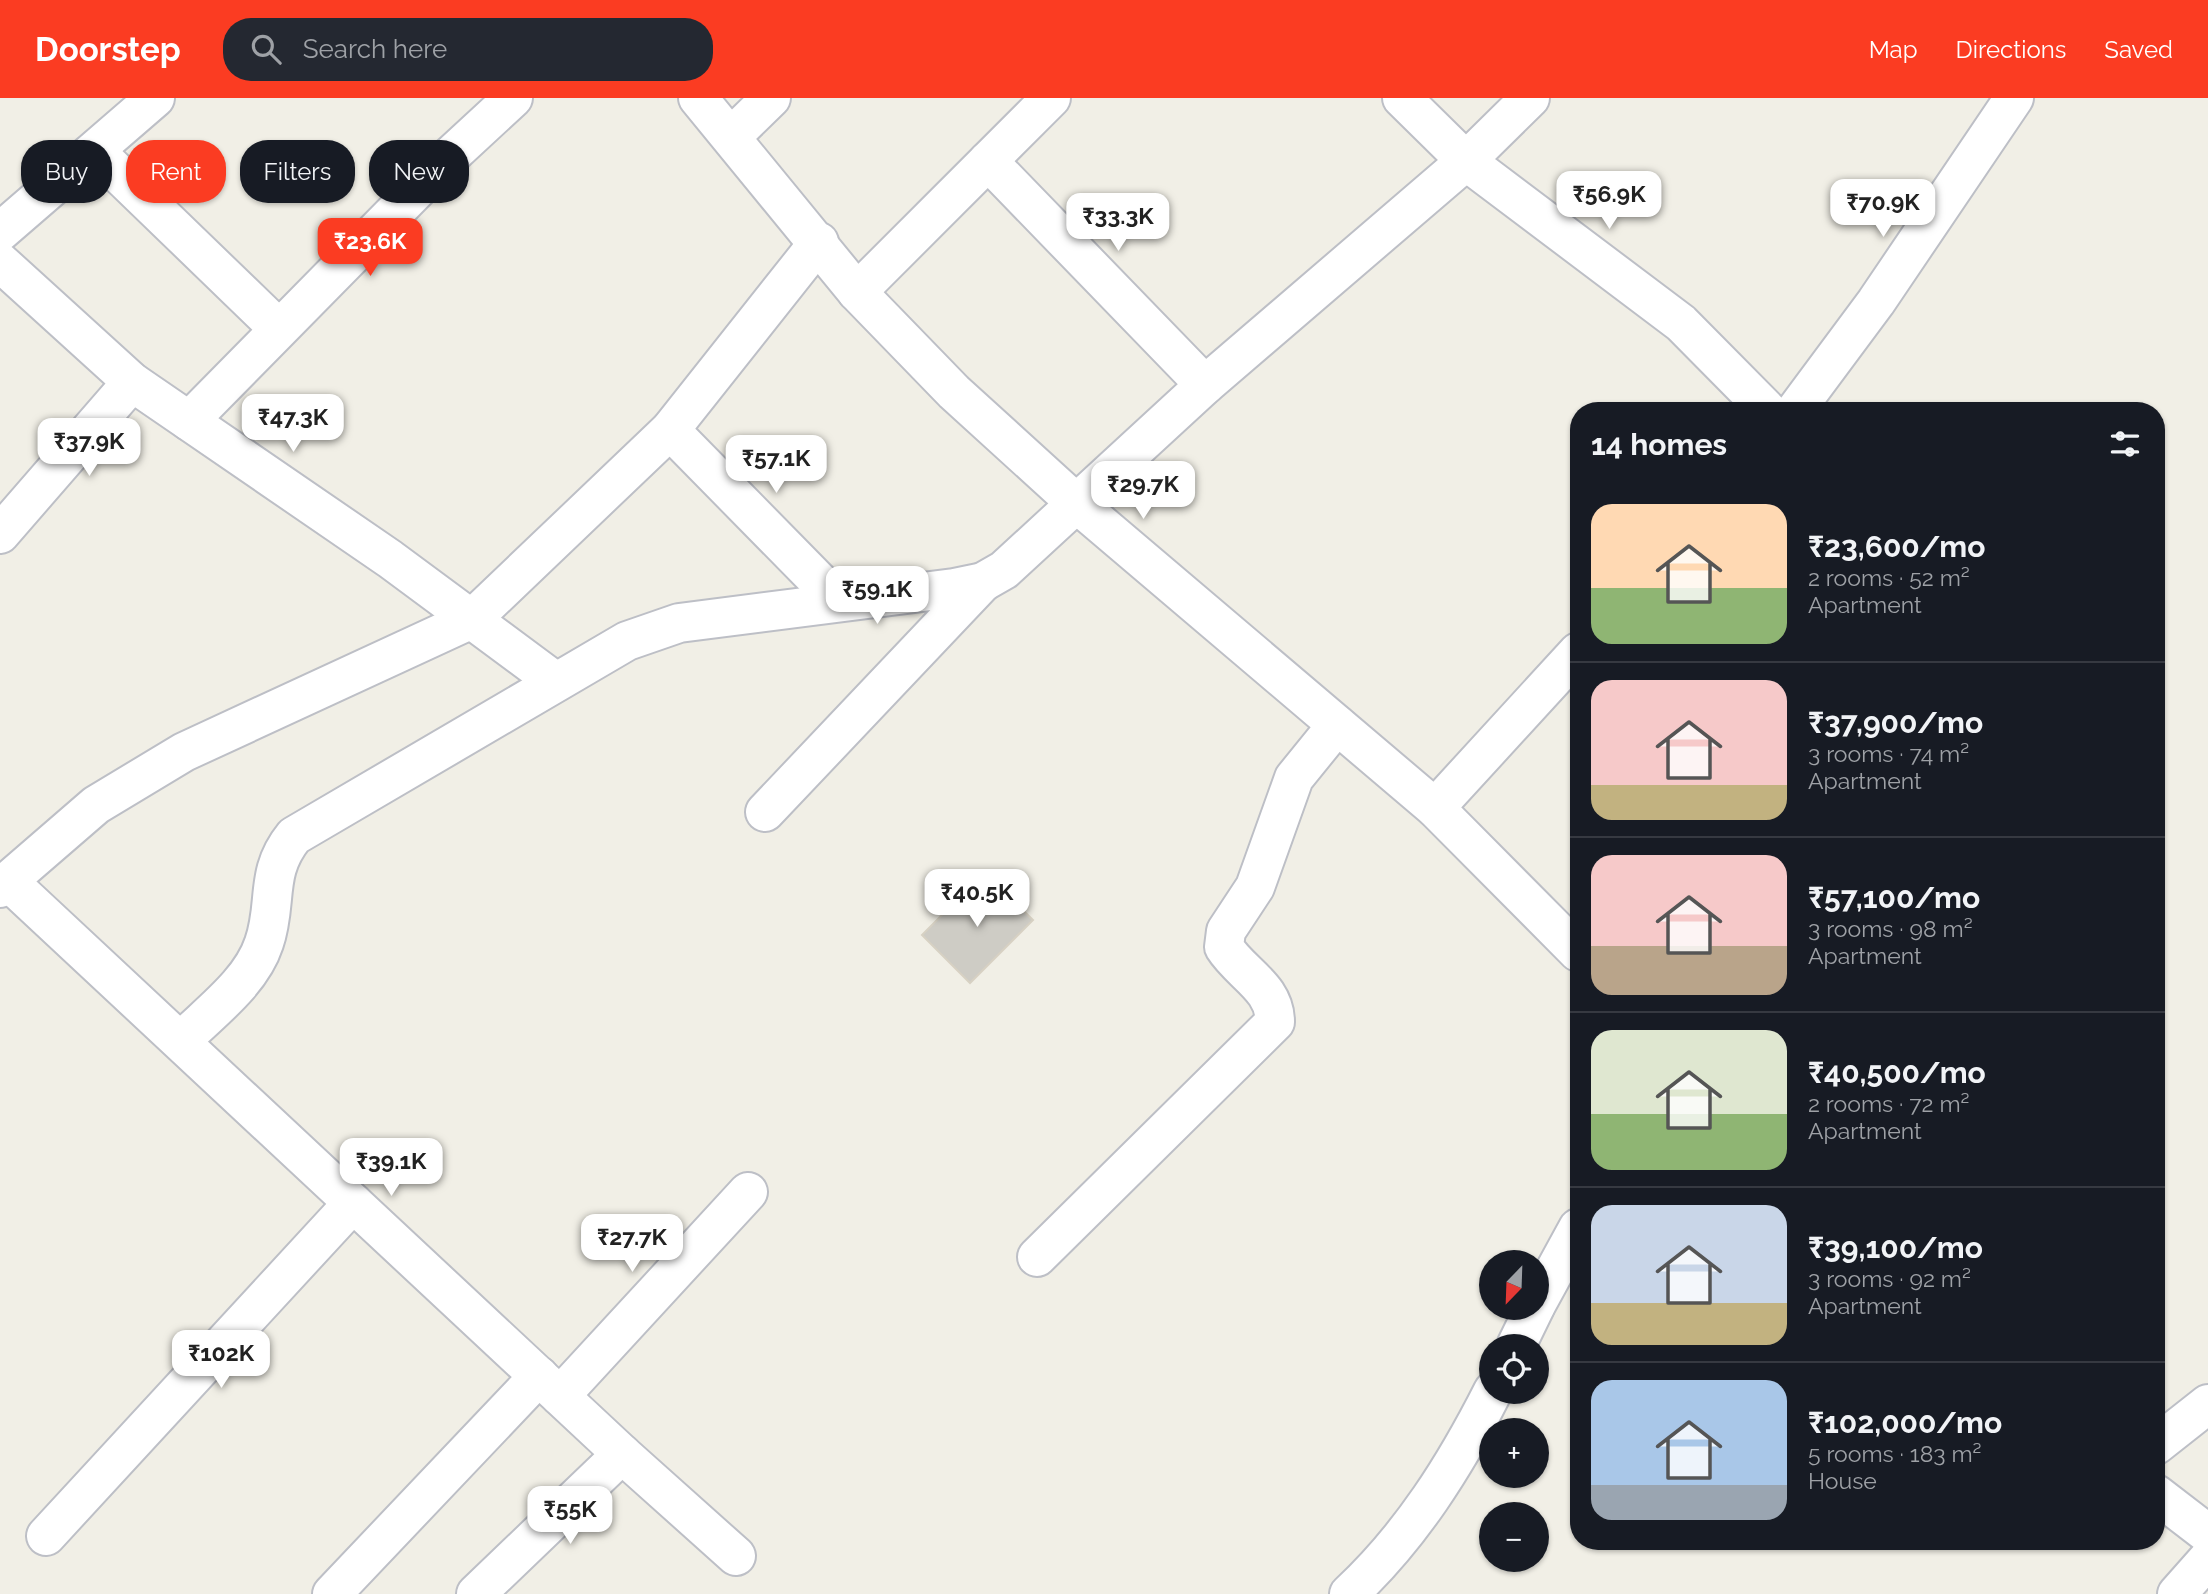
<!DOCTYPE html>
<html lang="en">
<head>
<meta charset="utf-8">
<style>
	:root { --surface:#171b24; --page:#242831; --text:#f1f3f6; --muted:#9ea1a6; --line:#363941; --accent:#fb3c22 }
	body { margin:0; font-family:Raleway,sans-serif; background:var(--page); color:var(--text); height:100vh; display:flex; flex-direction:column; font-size:26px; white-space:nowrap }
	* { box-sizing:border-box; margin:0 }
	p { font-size:23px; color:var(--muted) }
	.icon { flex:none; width:38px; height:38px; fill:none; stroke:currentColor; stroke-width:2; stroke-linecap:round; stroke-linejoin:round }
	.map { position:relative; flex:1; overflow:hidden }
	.side { position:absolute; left:1570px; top:304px; width:595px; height:1148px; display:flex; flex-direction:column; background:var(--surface); border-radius:28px; box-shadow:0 2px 5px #0004 }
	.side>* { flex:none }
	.banner { position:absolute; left:21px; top:42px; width:665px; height:63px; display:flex; gap:14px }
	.needle { width:46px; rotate:203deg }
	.controls { position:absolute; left:1479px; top:1152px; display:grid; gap:14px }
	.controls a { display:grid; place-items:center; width:70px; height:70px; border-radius:50%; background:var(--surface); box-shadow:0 2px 5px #0004; font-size:35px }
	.price { position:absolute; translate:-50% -60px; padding:0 16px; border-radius:14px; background:#fff; color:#222; font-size:23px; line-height:46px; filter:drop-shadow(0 2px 4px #0008) }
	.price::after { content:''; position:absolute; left:50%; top:42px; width:21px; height:16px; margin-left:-10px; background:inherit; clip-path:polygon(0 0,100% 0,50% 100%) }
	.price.selected { background:var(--accent); color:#fff }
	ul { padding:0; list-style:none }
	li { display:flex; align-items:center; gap:21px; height:175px; padding:0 21px }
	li+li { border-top:2px solid var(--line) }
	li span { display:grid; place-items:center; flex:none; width:196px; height:140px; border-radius:21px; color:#555 }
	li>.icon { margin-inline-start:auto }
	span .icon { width:84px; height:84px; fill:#fffc; stroke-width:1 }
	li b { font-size:30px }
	h2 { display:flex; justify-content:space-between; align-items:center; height:84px; padding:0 21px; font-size:30px }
	.tag { padding:0 24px; border-radius:28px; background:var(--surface); box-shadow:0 2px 5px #0004; font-size:24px; line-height:63px }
	.tag.selected { background:var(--accent); color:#fff }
	header { display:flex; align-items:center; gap:42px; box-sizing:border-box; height:98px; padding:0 35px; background:var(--accent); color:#fff }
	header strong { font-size:33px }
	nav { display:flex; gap:38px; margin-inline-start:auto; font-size:24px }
	.search { width:490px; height:63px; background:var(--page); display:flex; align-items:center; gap:18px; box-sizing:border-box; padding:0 24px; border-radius:28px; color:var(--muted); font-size:26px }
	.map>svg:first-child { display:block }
</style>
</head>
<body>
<header>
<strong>Doorstep</strong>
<div class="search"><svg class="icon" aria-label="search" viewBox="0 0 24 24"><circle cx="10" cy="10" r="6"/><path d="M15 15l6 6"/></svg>Search here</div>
<nav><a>Map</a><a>Directions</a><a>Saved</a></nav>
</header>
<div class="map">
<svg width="2208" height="1496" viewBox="0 0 2208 1496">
	<rect width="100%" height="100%" fill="#f1efe6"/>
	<!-- building -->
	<path fill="#ceccc5" stroke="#d7d1c3" stroke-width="2" d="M978,781L994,796L1000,790L1033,822L970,885L922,837Z"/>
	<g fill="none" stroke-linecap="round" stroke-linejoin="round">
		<!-- minor casing -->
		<g stroke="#bdbfc6" stroke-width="42">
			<g id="minor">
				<path d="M698,0L857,194L954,294L1076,405L1435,710L1578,854"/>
				<path d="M1402,0L1466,63L1681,225L1768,313"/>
				<path d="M731,39L771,0"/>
				<path d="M96,54L278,230"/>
				<path d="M988,63L1205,287"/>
				<path d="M0,134L155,0"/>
				<path d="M0,164L132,284L390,461L556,584"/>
				<path d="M857,194L1051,0"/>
				<path d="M1795,313L1876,204L2014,0"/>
				<path d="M189,323L447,61L513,0"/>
				<path d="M670,332L839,504"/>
				<path d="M0,436L132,284"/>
				<path d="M1435,710L1578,554"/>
				<path d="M765,714L983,484"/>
				<path d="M8,783L622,1356L736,1458"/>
				<path d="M0,790L96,707L184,654L472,521L670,332L819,144"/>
				<path d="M181,943C209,915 251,885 264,845C278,805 264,775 294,738L627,543L679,525L954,490L983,484L1004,472L1205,287L1466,63L1530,0"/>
				<path d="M1037,1159L1275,924C1275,889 1241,876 1224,849L1226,833L1255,789L1294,680L1337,627"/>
				<path d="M1536,1207L1578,1130"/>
				<path d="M1516,1248L1535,1209"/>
				<path d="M560,1298L748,1094"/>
				<path d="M2156,1347L2208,1306"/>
				<path d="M2156,1396L2208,1436"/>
				<path d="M46,1438L353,1105"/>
				<path d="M332,1496L539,1278"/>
				<path d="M476,1496L622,1356"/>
				<path d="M1349,1496C1411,1438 1455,1368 1493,1293"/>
				<path d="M2177,1496L2208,1461"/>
			</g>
		</g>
		<!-- minor -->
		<use href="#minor" stroke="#fff" stroke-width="38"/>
	</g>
</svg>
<div class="controls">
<a><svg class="needle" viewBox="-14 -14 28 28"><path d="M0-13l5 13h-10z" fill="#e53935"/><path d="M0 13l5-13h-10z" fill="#9ea1a6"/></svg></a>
<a><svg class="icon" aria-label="locate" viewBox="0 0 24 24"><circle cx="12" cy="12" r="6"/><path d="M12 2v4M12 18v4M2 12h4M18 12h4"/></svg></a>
<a>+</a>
<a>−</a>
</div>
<b class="price" style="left:1609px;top:133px">₹56.9K</b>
<b class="price" style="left:1883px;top:141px">₹70.9K</b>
<b class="price" style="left:1118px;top:155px">₹33.3K</b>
<b class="price selected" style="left:370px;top:180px">₹23.6K</b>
<b class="price" style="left:293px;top:356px">₹47.3K</b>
<b class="price" style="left:89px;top:380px">₹37.9K</b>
<b class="price" style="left:776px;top:397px">₹57.1K</b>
<b class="price" style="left:1143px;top:423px">₹29.7K</b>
<b class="price" style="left:877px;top:528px">₹59.1K</b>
<b class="price" style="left:977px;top:831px">₹40.5K</b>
<b class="price" style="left:391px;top:1100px">₹39.1K</b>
<b class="price" style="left:632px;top:1176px">₹27.7K</b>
<b class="price" style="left:221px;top:1292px">₹102K</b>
<b class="price" style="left:570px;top:1448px">₹55K</b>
<div class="banner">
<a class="tag">Buy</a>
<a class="tag selected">Rent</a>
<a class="tag">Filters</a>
<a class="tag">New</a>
</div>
<section class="side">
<h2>14 homes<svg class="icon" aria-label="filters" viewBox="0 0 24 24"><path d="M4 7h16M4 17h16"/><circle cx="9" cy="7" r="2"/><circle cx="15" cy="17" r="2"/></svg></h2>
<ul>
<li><span style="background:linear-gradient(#ffd9b3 60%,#8fb573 0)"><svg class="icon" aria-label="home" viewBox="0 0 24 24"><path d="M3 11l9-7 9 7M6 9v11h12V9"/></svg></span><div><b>₹23,600/mo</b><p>2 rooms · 52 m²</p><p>Apartment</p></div></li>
<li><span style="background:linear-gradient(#f6c9c9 75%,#c2b280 0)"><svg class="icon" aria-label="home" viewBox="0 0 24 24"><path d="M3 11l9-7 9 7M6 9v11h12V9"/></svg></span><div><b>₹37,900/mo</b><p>3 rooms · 74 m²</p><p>Apartment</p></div></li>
<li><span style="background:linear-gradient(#f6c9c9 65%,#b9a48a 0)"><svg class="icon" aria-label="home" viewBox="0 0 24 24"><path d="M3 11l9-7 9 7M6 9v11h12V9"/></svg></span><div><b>₹57,100/mo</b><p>3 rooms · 98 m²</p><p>Apartment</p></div></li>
<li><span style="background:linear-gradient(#dfe7d0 60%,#8fb573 0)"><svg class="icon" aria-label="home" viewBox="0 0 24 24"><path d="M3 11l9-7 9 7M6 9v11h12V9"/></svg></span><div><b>₹40,500/mo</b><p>2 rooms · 72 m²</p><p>Apartment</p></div></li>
<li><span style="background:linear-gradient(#c9d6e8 70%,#c2b280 0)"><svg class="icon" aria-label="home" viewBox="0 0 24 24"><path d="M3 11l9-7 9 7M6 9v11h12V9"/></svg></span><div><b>₹39,100/mo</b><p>3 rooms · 92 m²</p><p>Apartment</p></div></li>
<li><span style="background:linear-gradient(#a9c7e8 75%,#9aa5b1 0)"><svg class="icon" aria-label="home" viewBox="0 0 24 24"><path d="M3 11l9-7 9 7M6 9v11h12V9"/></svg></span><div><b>₹102,000/mo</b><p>5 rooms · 183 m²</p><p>House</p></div></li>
</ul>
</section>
</div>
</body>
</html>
